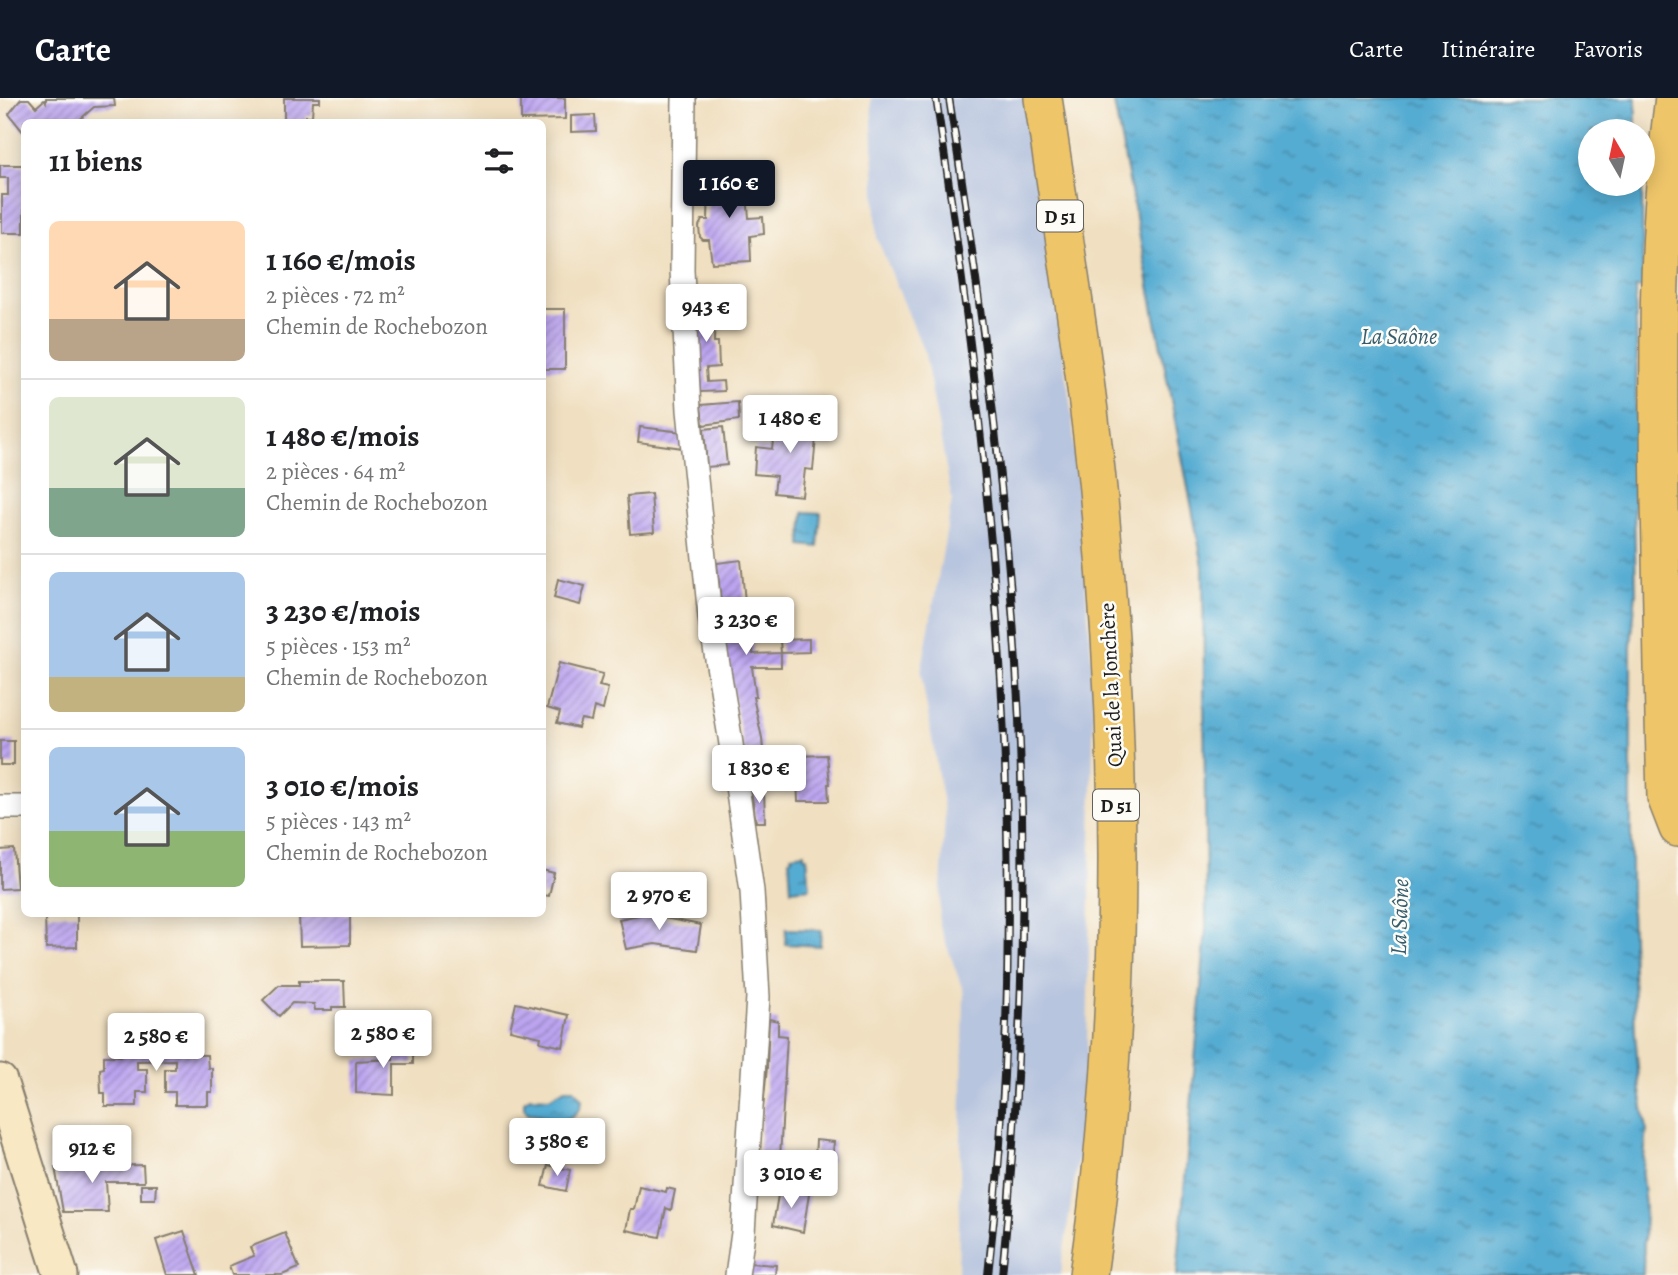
<!DOCTYPE html>
<html lang="fr">
<head>
<meta charset="utf-8">
<style>
	:root { --surface:#fff; --page:#f6f6f6; --text:#202124; --muted:#757577; --line:#e0e0e0; --accent:#111827 }
	body { margin:0; font-family:Alegreya,serif; background:var(--page); color:var(--text); height:100vh; display:flex; flex-direction:column; font-size:26px; white-space:nowrap }
	* { box-sizing:border-box; margin:0 }
	p { font-size:23px; color:var(--muted) }
	.icon { flex:none; width:38px; height:38px; fill:none; stroke:currentColor; stroke-width:2; stroke-linecap:round; stroke-linejoin:round }
	.map { position:relative; flex:1; overflow:hidden }
	.drawer { position:absolute; left:21px; top:21px; width:525px; height:798px; display:flex; flex-direction:column; background:var(--surface); border-radius:10px; box-shadow:0 4px 18px #0003 }
	.drawer>* { flex:none }
	.needle { width:46px; rotate:351deg }
	.controls { position:absolute; left:1578px; top:21px; display:grid; gap:14px }
	.controls a { display:grid; place-items:center; width:77px; height:77px; border-radius:50%; background:var(--surface); box-shadow:0 4px 18px #0003; font-size:35px }
	.price { position:absolute; translate:-50% -60px; padding:0 16px; border-radius:7px; background:#fff; color:#222; font-size:23px; line-height:46px; filter:drop-shadow(0 2px 4px #0008) }
	.price::after { content:''; position:absolute; left:50%; top:42px; width:21px; height:16px; margin-left:-10px; background:inherit; clip-path:polygon(0 0,100% 0,50% 100%) }
	.price.selected { background:var(--accent); color:#fff }
	ul { padding:0; list-style:none }
	li { display:flex; align-items:center; gap:21px; height:175px; padding:0 28px }
	li+li { border-top:2px solid var(--line) }
	li span { display:grid; place-items:center; flex:none; width:196px; height:140px; border-radius:10px; color:#555 }
	li>.icon { margin-inline-start:auto }
	span .icon { width:84px; height:84px; fill:#fffc; stroke-width:1 }
	li b { font-size:30px }
	h2 { display:flex; justify-content:space-between; align-items:center; height:84px; padding:0 28px; font-size:30px }
	header { display:flex; align-items:center; gap:42px; box-sizing:border-box; height:98px; padding:0 35px; background:var(--accent); color:#fff }
	header strong { font-size:33px }
	nav { display:flex; gap:38px; margin-inline-start:auto; font-size:24px }
	.map>svg:first-child { display:block }
</style>
</head>
<body>
<header>
<strong>Carte</strong>
<nav><a>Carte</a><a>Itinéraire</a><a>Favoris</a></nav>
</header>
<div class="map">
<svg width="1678" height="1177" viewBox="0 0 1678 1177">
	<defs>
		<pattern id="water-ripples" width="26" height="14" patternUnits="userSpaceOnUse" patternTransform="scale(1.75)"><rect width="26" height="14" fill="#55acd2"/><path d="M2 4q2-2 4 0t4 0M15 11q2-2 4 0t4 0" fill="none" stroke="#468baa"/></pattern>
		<pattern id="building-hatch" width="6" height="6" patternUnits="userSpaceOnUse" patternTransform="scale(1.75)"><rect width="6" height="6" fill="#bca4f0"/><path d="M-1 1l2-2M0 6l6-6M5 7l2-2" fill="none" stroke="#9885c2"/></pattern>
	</defs>
	<rect width="100%" height="100%" fill="#fdfcf7"/>
	<filter id="ink" filterUnits="userSpaceOnUse"><feTurbulence type="fractalNoise" baseFrequency=".0143" numOctaves="2"/><feDisplacementMap in="SourceGraphic" scale="14" xChannelSelector="R" yChannelSelector="G"/><feConvolveMatrix kernelMatrix="1 2 1 2 8 2 1 2 1" color-interpolation-filters="sRGB"/></filter>
	<filter id="wash" filterUnits="userSpaceOnUse"><feTurbulence type="fractalNoise" baseFrequency=".00686" numOctaves="4" result="noise"/><feDisplacementMap in="SourceGraphic" scale="28" xChannelSelector="R" yChannelSelector="G"/><feGaussianBlur stdDeviation="1.57" result="paint"/><feColorMatrix in="noise" values="0 0 0 0 0 0 0 0 0 0 0 0 0 0 0 0 0 1.4 0 .05"/><feComposite in="paint" operator="in"/></filter>
	<g filter="url(#wash)">
		<rect width="100%" height="100%" fill="#f0dfc0"/>
		<!-- railway -->
		<path fill="#b8c5de" d="M871,0H1028L1072,319L1094,593L1086,1008L1060,1177H958L964,895L939,826L945,718L921,575L952,402L925,256L877,140Z"/>
		<!-- water -->
		<g fill="url(#water-ripples)" stroke="#386477" stroke-width="2">
			<path d="M1113,0H1636V33H1591V86H1642L1643,190H1635L1637,257L1634,407L1636,495L1631,548V809L1635,933L1640,993L1647,1031L1642,1079L1645,1108L1643,1177H1177L1206,831L1203,468Z"/>
			<path d="M804,414L821,415L818,449L801,447Z"/>
			<path d="M804,755V759H807L810,790L791,792L789,761H792L791,757Z"/>
			<path d="M786,831L821,832L820,848L785,846Z"/>
			<path d="M565,991H574L582,1001C582,1015 569,1022 556,1024L542,1017L528,1015L524,1010V1003L530,999L549,1000Z"/>
		</g>
		<g id="blocks">
			<!-- building -->
			<g fill="url(#building-hatch)">
				<path d="M46,0H114L115,8L94,9L77,24H24V35L9,16L21,1H29L36,9L44,2L46,4Z"/>
				<path d="M284,0H320V4H313L312,18H306V24H284Z"/>
				<path d="M521,0H565V21L521,22Z"/>
				<path d="M595,17L596,33L571,34V18Z"/>
				<path d="M0,67H24V135H2V97H8V80H0Z"/>
				<path d="M719,73H733L738,75L744,97L747,96L749,120L763,119L764,136L750,138L751,163L712,165L709,142H703L700,139L699,128L702,122H708L709,87Z"/>
				<path d="M715,203L714,244H718L719,269L706,270L707,284L723,283L724,293L700,294L693,204Z"/>
				<rect x="542" y="211" width="23" height="60"/>
				<path d="M738,304L739,322L703,327L701,307Z"/>
				<path d="M788,315L818,318L813,372L805,371L802,398L774,395L776,378L754,376L756,349L772,351L773,343L779,338H786Z"/>
				<path d="M640,329L682,334L683,350L638,344Z"/>
				<path d="M723,329L727,367L707,369L704,331Z"/>
				<path d="M651,396L654,434L630,436L627,398Z"/>
				<path d="M741,462L745,504L748,503L750,519L739,520L740,526L752,537L753,556L781,555L780,542L809,541V554L781,555V569H752L756,599H753L762,640L764,666L747,668L726,557L717,465Z"/>
				<path d="M558,481L585,488L580,507L554,500Z"/>
				<path d="M559,565L603,576L599,588L608,590L603,612L594,609L591,623L581,621L578,630L557,625L560,614L547,610Z"/>
				<rect x="0" y="643" width="14" height="24"/>
				<path d="M827,657L830,686H828L829,703H798L796,658Z"/>
				<path d="M764,692L765,724H756L751,693Z"/>
				<path d="M14,751L17,790L0,791V752Z"/>
				<path d="M542,772L554,775L549,798L542,797Z"/>
				<path d="M45,816H77V849L46,850Z"/>
				<path d="M299,816H350V847L300,848Z"/>
				<path d="M643,816L701,827L697,852L655,846L626,851L619,821Z"/>
				<path d="M299,883H344L345,909H332V912H315L314,906L292,905L279,918L263,902L279,887H299Z"/>
				<path d="M516,905L569,917L563,949L540,944L541,939L510,932Z"/>
				<path d="M769,921L778,923V937L787,938L780,1060L809,1063L808,1076L814,1077L816,1042L834,1044L832,1064H828L827,1085L756,1080L767,970Z"/>
				<path d="M393,942H413V966H394V997L356,995V963L393,961Z"/>
				<path d="M121,943H191V957H207L208,970H212V994H208V1007H175V994H165V971H175V962L137,963V971H147V994H137V1008H105V995H101L100,971L104,970V958H121Z"/>
				<path d="M143,1067L144,1084H106L108,1114H63L55,1069Z"/>
				<path d="M548,1067L570,1072L566,1093L543,1088Z"/>
				<path d="M141,1087H156L155,1101H141Z"/>
				<path d="M639,1088L666,1094L667,1090L675,1092L671,1112L666,1110L660,1139L626,1132L630,1111H634Z"/>
				<path d="M779,1091L809,1096L803,1134L773,1127Z"/>
				<path d="M184,1133L199,1177H167L156,1142Z"/>
				<path d="M285,1135L299,1170L282,1177H232L229,1168L254,1158L250,1149Z"/>
				<path d="M748,1165L776,1167L775,1177H747Z"/>
			</g>
		</g>
	</g>
	<g filter="url(#ink)">
		<use href="#blocks" fill-opacity="0" stroke="#867e6e" stroke-width="2"/>
		<g fill="none" stroke-linecap="round" stroke-linejoin="round">
			<!-- street casing -->
			<g stroke="#867e6e" stroke-width="26">
				<g id="street">
					<path d="M684,0L682,172L689,312L710,519L730,639L752,793L758,899L743,1135L737,1177"/>
					<path d="M0,709H24"/>
				</g>
			</g>
			<!-- secondary casing -->
			<g stroke="#867e6e" stroke-width="37">
				<path id="secondary" d="M0,983L61,1177"/>
			</g>
			<!-- primary casing -->
			<g stroke="#867e6e" stroke-width="40">
				<g id="primary">
					<path d="M1043,0C1063,137 1087,274 1100,412C1124,666 1125,924 1088,1177"/>
					<path d="M1674,0C1656,133 1658,268 1660,402C1662,501 1663,600 1666,699L1678,730"/>
				</g>
			</g>
			<!-- street -->
			<use href="#street" stroke="#fff" stroke-width="23"/>
			<!-- secondary -->
			<use href="#secondary" stroke="#f8e8c3" stroke-width="33"/>
			<!-- primary -->
			<use href="#primary" stroke="#eec569" stroke-width="37"/>
			<!-- rail casing -->
			<g stroke="#1c1c1c" stroke-width="8">
				<g id="rail">
					<path d="M936,0C996,390 1033,784 988,1177"/>
					<path d="M949,0C979,188 1004,376 1016,566C1029,770 1022,974 1002,1177"/>
				</g>
			</g>
			<!-- rail -->
			<use href="#rail" stroke="#fdfcf7" stroke-width="5" stroke-dasharray="16" stroke-linecap="butt"/>
		</g>
	</g>
	<g text-anchor="middle" stroke-width="5" stroke-linejoin="round" paint-order="stroke">
		<!-- shield labels -->
		<g fill="#fdfcf7" stroke="#605f5e" stroke-width="2">
			<rect x="1037" y="102.5" width="46" height="31" rx="5"/>
			<rect x="1093" y="691.5" width="46" height="31" rx="5"/>
		</g>
		<g font-size="19" font-weight="bold" fill="#1c1c1c">
			<text x="1060" y="125">D 51</text>
			<text x="1116" y="714">D 51</text>
		</g>
		<!-- street labels -->
		<g font-size="21" fill="#1c1c1c" stroke="#fdfcf7">
			<text transform="translate(1111 587) rotate(-93)" y="7">Quai de la Jonchère</text>
		</g>
		<!-- water labels -->
		<g font-size="23" font-style="italic" fill="#365d6e" stroke="#fdfcf7">
			<text x="1399" y="246">La Saône</text>
			<text transform="translate(1399 819) rotate(-88)" y="8">La Saône</text>
		</g>
	</g>
</svg>
<div class="controls">
<a><svg class="needle" viewBox="-14 -14 28 28"><path d="M0-13l5 13h-10z" fill="#e53935"/><path d="M0 13l5-13h-10z" fill="#757577"/></svg></a>
</div>
<b class="price selected" style="left:729px;top:122px">1 160 €</b>
<b class="price" style="left:706px;top:246px">943 €</b>
<b class="price" style="left:790px;top:357px">1 480 €</b>
<b class="price" style="left:746px;top:559px">3 230 €</b>
<b class="price" style="left:759px;top:707px">1 830 €</b>
<b class="price" style="left:659px;top:834px">2 970 €</b>
<b class="price" style="left:383px;top:972px">2 580 €</b>
<b class="price" style="left:156px;top:975px">2 580 €</b>
<b class="price" style="left:557px;top:1080px">3 580 €</b>
<b class="price" style="left:92px;top:1087px">912 €</b>
<b class="price" style="left:791px;top:1112px">3 010 €</b>
<section class="drawer">
<h2>11 biens<svg class="icon" aria-label="filters" viewBox="0 0 24 24"><path d="M4 7h16M4 17h16"/><circle cx="9" cy="7" r="2"/><circle cx="15" cy="17" r="2"/></svg></h2>
<ul>
<li><span style="background:linear-gradient(#ffd9b3 70%,#b9a48a 0)"><svg class="icon" aria-label="home" viewBox="0 0 24 24"><path d="M3 11l9-7 9 7M6 9v11h12V9"/></svg></span><div><b>1 160 €/mois</b><p>2 pièces · 72 m²</p><p>Chemin de Rochebozon</p></div></li>
<li><span style="background:linear-gradient(#dfe7d0 65%,#7fa58c 0)"><svg class="icon" aria-label="home" viewBox="0 0 24 24"><path d="M3 11l9-7 9 7M6 9v11h12V9"/></svg></span><div><b>1 480 €/mois</b><p>2 pièces · 64 m²</p><p>Chemin de Rochebozon</p></div></li>
<li><span style="background:linear-gradient(#a9c7e8 75%,#c2b280 0)"><svg class="icon" aria-label="home" viewBox="0 0 24 24"><path d="M3 11l9-7 9 7M6 9v11h12V9"/></svg></span><div><b>3 230 €/mois</b><p>5 pièces · 153 m²</p><p>Chemin de Rochebozon</p></div></li>
<li><span style="background:linear-gradient(#a9c7e8 60%,#8fb573 0)"><svg class="icon" aria-label="home" viewBox="0 0 24 24"><path d="M3 11l9-7 9 7M6 9v11h12V9"/></svg></span><div><b>3 010 €/mois</b><p>5 pièces · 143 m²</p><p>Chemin de Rochebozon</p></div></li>
</ul>
</section>
</div>
</body>
</html>
